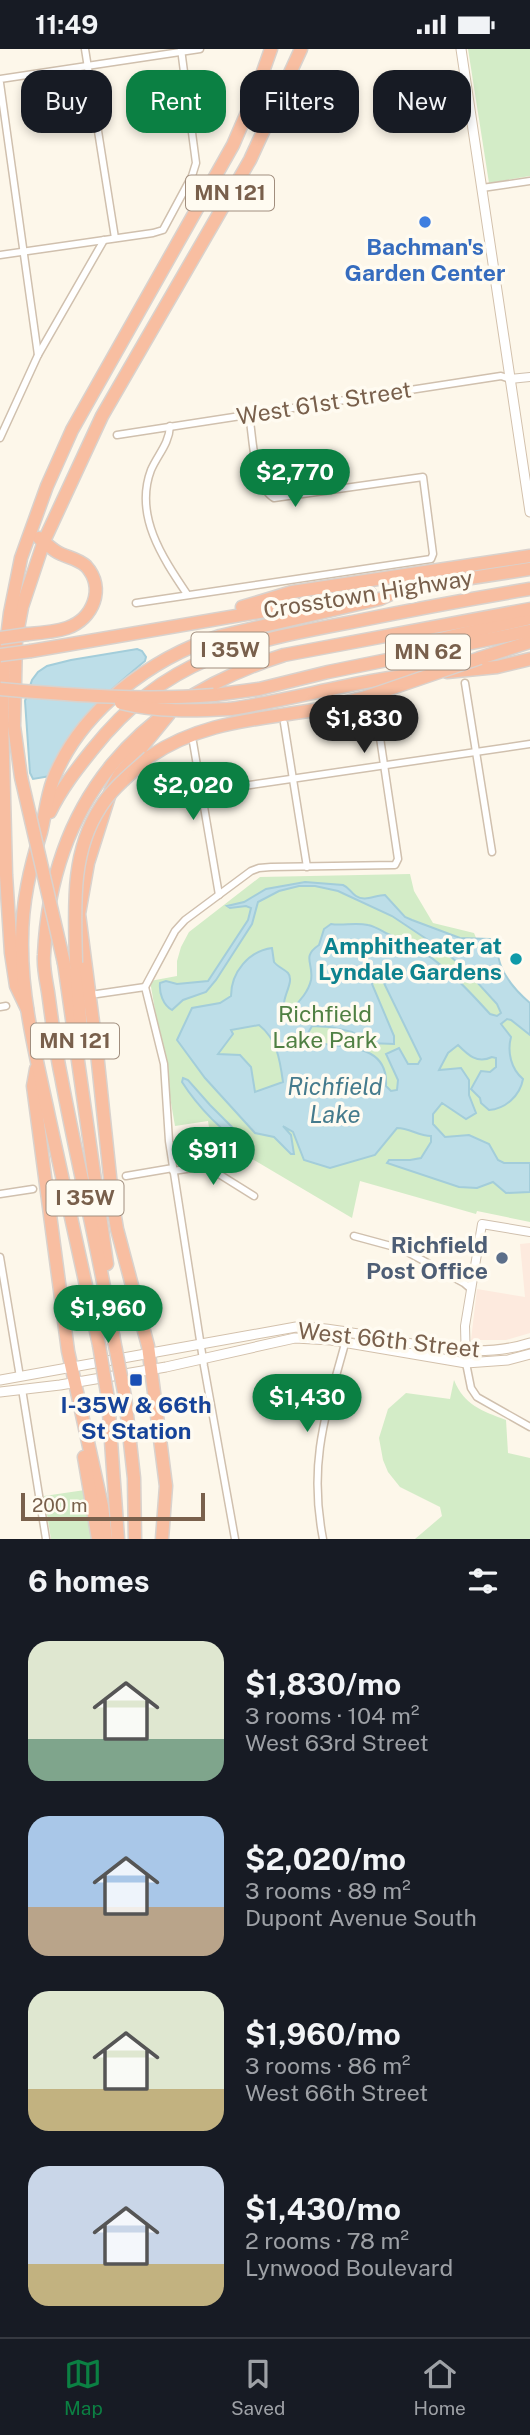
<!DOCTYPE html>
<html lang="en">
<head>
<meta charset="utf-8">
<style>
	:root { --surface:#171b24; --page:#20242c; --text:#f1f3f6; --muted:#9ea1a6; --line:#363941; --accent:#0b8043 }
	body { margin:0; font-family:"Public Sans",sans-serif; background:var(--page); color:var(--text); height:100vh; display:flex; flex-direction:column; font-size:26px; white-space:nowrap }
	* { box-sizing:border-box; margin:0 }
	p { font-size:23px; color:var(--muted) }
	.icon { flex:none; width:38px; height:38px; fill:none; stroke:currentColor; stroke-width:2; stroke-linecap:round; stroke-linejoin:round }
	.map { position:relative; height:1490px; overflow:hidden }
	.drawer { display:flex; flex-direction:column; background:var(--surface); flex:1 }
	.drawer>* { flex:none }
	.guide { position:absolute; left:21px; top:21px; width:488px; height:63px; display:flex; gap:14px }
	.scale { position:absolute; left:21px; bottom:18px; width:184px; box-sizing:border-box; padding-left:7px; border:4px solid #79604c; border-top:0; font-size:19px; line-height:24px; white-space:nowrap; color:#79604c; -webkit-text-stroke:5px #fffbf1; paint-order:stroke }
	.price { position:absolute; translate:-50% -60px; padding:0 16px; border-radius:24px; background:var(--accent); color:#fff; font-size:23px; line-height:46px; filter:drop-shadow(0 2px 4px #0008) }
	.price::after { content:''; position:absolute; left:50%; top:42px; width:21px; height:16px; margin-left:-10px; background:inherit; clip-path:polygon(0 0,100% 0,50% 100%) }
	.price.on { background:#222; color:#fff }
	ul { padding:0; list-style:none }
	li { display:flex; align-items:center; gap:21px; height:175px; padding:0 28px }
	li span { display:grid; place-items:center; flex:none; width:196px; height:140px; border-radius:21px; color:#555 }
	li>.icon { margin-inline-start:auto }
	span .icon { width:84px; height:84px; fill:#fffc; stroke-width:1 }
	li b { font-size:30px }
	h2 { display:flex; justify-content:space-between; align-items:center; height:84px; padding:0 28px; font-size:30px }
	.tag { padding:0 24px; border-radius:21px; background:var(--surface); box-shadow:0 4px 10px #0003; font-size:24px; line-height:63px }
	.tag.on { background:var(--accent); color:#fff }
	.status { display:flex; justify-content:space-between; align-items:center; height:49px; padding:0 35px; background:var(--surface); direction:ltr }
	.status svg { height:19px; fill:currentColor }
	.tab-bar { display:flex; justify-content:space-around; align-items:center; height:98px; border-top:2px solid var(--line); background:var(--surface); font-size:19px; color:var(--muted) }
	.tab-bar a { display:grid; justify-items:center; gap:4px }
	.tab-bar .on { color:var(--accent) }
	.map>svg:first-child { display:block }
</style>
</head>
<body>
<div class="status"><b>11:49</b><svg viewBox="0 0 49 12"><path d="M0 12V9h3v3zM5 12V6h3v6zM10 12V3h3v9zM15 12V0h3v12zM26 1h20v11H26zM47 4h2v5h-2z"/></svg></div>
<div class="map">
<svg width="530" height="1490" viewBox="0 0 530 1490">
	<rect width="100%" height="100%" fill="#fdf7ea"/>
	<!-- commercial -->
	<path fill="#fdeade" d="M530,1194V1284L506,1291H471L477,1240L525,1248L520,1195Z"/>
	<!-- green -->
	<g fill="#d3ecc7">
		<path d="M468,0H530V127L489,134Z"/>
		<path d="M410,825L414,842L433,874L474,884L509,967L530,974V1173L477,1162L476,1165L360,1132L352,1169L210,1085L208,1072L175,1077L150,932L177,927V912L181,898L189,883L260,828Z"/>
		<path d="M454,1331C464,1356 482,1362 506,1371L508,1404L530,1409V1490H415L442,1467L440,1458L400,1438L388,1423L383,1411L379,1389L388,1360L406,1344L450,1350Z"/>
		<path d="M85,1441L93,1490H51L44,1447Z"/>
	</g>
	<!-- water -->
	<g fill="#bddee8" stroke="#a3cdda" stroke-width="2" fill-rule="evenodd">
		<path d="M137,600L142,602L146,608L145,612C106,644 67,678 50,727L33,730L30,724L25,652L32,631L38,623L47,617L71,611Z"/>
		<path d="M305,833L343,836C350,839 350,843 356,847C365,853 375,846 385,846L405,868L412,871L460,889L490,890C498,898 497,907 501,917C507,932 518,944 530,954V986L511,971L507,970L501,975L511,988C507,1003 511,1020 523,1030C520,1047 505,1060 489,1061L481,1054L480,1049L471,1040L481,1022L490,1023L496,1018V1009L492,1008C477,1015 468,1006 458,996L448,1004L439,1021L461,1019L469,1031V1046L476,1064L466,1070L442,1054L433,1065V1075L445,1088L469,1086L489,1095L498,1111L504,1114H530V1143L506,1144L493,1133L477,1139L459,1138L387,1114L389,1111H410L421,1109L431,1093V1087C418,1087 410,1079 397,1079L375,1106L330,1119L304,1111L293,1083L283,1077L291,1086L294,1105H291L274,1088L255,1084L205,1029L177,991L192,959L220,954L231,947C231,923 249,902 272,899L274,913C278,918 284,920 288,924C295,932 282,948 284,958L292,959C300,953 309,941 311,931C314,914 301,908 319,896L324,880L331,875C343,877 355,873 368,876C378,878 384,884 393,887C434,904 461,933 490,965L497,967L501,964L497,955L466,921L443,901L392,867L338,842L315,837H299L279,842L258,853L252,875L216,931L206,943L183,951L172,961C163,956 159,944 160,934L166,932L177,935L208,932L248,871L251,859L246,857L230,859L227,857L244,853L266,840ZM378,928L382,930L421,1010L418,1015H408L399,999L386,1005L398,1031L397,1041L391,1042L386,1037C389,989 333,1001 304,991L312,977L330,978L352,983L369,994L394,995V987L372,935L374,929ZM259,976C277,990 280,1011 283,1033L255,1043L251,1018L240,1006L218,1005L233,985L231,981Z"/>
		<path d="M183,1029L188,1031L210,1056L252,1098L249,1100C223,1084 198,1058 182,1033Z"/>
	</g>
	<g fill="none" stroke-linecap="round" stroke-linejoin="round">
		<!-- minor casing -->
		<g stroke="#d0c0ae" stroke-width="9">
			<g id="minor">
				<path d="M85,0L115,189"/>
				<path d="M0,30L200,0"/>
				<path d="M0,34L38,306"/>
				<path d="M482,139L530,132"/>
				<path d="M0,206L153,184L163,181L192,127L196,114L181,0"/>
				<path d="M170,377C169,395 158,405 151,421C134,466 162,508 187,545"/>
				<path d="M117,386L501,327L510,330"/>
				<path d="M0,389L38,306L104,191"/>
				<path d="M136,554L431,510L433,505L423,428L274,449C253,437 253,388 249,365"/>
				<path d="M465,634L492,803"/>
				<path d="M284,674L307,818"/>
				<path d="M193,693L219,846"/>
				<path d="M202,743L530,695"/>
				<path d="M145,938L164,1015L169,1092L204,1317L235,1490"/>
				<path d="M145,938L175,882L185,871L251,822L259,819L271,818L395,816L398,810L375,655"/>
				<path d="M97,945L145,938"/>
				<path d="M0,958L6,957"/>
				<path d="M173,1122L206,1117L254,1147"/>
				<path d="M126,1127L173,1119"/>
				<path d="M0,1145L33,1140"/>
				<path d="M354,1187L402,1200L464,1234L471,1240"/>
				<path d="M0,1208L20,1328"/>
				<path d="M466,1314L471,1339L477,1348L530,1378"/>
				<path d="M22,1340L46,1490"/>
				<path d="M323,1490C308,1413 326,1364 346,1291"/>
			</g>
		</g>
		<!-- tertiary casing -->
		<g stroke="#d0c0ae" stroke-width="10">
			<g id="tertiary">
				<path d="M510,330L530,328"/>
				<path d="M466,1314L465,1277L482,1175L530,1183"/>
			</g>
		</g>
		<!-- secondary casing -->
		<g stroke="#d3c1ac" stroke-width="11">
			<g id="secondary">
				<path d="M461,0L530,463"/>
				<path d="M0,1331L296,1278C373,1279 456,1318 530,1294"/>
				<path d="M0,1343L60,1336L166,1318L295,1289L331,1291L466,1314L508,1311L530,1305"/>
			</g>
		</g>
		<!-- motorway casing -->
		<g stroke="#d9d2cd" stroke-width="15">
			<g id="motorway">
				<path d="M399,540L530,520"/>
				<path d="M242,558L292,543L530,507"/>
				<path d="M28,585C41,584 55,583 67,579C93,570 106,539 86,517C78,510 70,509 61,505C53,502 46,494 39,489"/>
				<path d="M403,601L440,590L530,569"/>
				<path d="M31,602L370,544"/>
				<path d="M480,609L530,593"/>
				<path d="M447,623L497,618L530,610"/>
				<path d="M214,646L259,640L328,623L530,582"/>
				<path d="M230,660C297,650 361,630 429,624"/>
				<path d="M149,708C201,673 254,671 314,661C331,658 349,652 366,648"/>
				<path d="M21,728L14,677L16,590L22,558L44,492L102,367L250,111L301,0"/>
				<path d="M50,763C61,740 76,721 92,701C166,608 241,594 352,573C411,561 470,550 530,540"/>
				<path d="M64,914L107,1215"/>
				<path d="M76,914L81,983"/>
				<path d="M27,960L16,937L11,904L6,826L2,668L4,613L10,564L21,509L47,437L72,381L233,96L255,45L271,0"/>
				<path d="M36,1020L33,1037L68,1302L102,1457L106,1490"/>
				<path d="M113,1286C98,1199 77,1113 61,1027C55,999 52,971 48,943C46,931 43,918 44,906C51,751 139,652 284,606L530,560"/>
				<path d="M99,1296C82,1220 66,1144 49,1068C37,1011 21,951 22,891C22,853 30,819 41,783C45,766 47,747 53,731C80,662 151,609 220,587L380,550L404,539"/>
				<path d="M125,1348L134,1429L135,1490"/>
				<path d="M108,1350L118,1490"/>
				<path d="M84,1408L98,1490"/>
				<path d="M162,1490L166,1437L151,1320L148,1297L117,1180L113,1156L97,1004L79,865L88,814L111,741L119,726L169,665"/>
			</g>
		</g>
		<!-- minor -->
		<use href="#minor" stroke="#fff" stroke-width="6"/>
		<!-- tertiary -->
		<use href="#tertiary" stroke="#fff" stroke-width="8"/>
		<!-- secondary -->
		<use href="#secondary" stroke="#fff" stroke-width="9"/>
		<!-- motorway -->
		<use href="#motorway" stroke="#f8bea1" stroke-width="12"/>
		<!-- motorway-bridge casing -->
		<g stroke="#d9d2cd" stroke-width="15" stroke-linecap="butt">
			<g id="motorway-bridge">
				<path d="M0,589L28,585"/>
				<path d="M0,606L31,602"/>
				<path d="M0,640C72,646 142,652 214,646"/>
				<path d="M366,648L480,609"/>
				<path d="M121,654C157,663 193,662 230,660"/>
				<path d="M21,728L64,914"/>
				<path d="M76,914C75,862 70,805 100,759C112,739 132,724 149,708"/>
				<path d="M113,1286L125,1348"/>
				<path d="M99,1296L108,1350"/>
			</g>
		</g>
		<!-- motorway-bridge -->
		<use href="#motorway-bridge" stroke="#f8bea1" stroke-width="12"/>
	</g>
	<!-- markers -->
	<circle fill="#3f7fe0" stroke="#fffbf1" stroke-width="2.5" cx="425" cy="173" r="7"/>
	<circle fill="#0f9aa8" stroke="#fffbf1" stroke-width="2.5" cx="516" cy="910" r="7"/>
	<circle fill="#5c6f8a" stroke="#fffbf1" stroke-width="2.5" cx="502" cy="1209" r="7"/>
	<rect fill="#1a4fb4" stroke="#fffbf1" stroke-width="2.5" x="129" y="1324" width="14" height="14" rx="3.5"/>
	<g text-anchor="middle" stroke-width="7" stroke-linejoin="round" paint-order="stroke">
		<!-- shield labels -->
		<g fill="#fffbf1" stroke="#a18e7e" stroke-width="2">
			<rect x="186" y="126.5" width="88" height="35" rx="5"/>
			<rect x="191.5" y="583.5" width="77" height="35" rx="5"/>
			<rect x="386" y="585.5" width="84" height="35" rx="5"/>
			<rect x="31" y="974.5" width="88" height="35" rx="5"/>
			<rect x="46.5" y="1131.5" width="77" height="35" rx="5"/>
		</g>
		<g font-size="21" font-weight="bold" fill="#79604c">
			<text x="230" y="151">MN 121</text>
			<text x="230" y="608">I 35W</text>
			<text x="428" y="610">MN 62</text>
			<text x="75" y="999">MN 121</text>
			<text x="85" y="1156">I 35W</text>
		</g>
		<!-- shop labels -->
		<g font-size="23" font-weight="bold" fill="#366cbe" stroke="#fffbf1">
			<text x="425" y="206">Bachman's<tspan x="425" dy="26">Garden Center</tspan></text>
		</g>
		<!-- street labels -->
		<g font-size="23" fill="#79604c" stroke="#fffbf1">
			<text transform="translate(324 354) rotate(-9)" y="8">West 61st Street</text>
			<text transform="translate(368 545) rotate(-9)" y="8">Crosstown Highway</text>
			<text transform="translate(389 1291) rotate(6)" y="8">West 66th Street</text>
		</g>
		<!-- culture labels -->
		<g font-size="23" font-weight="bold" fill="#0d838f" stroke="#fffbf1" text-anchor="end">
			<text x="502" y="905">Amphitheater at<tspan x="502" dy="26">Lyndale Gardens</tspan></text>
		</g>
		<!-- park labels -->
		<g font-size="23" fill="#508043" stroke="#fffbf1">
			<text x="325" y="973">Richfield<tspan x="325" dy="26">Lake Park</tspan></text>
		</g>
		<!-- service labels -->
		<g font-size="23" font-weight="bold" fill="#4e5e75" stroke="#fffbf1" text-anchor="end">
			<text x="488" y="1204">Richfield<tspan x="488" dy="26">Post Office</tspan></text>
		</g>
		<!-- transit labels -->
		<g font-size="23" font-weight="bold" fill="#164399" stroke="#fffbf1">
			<text x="136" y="1364">I-35W &amp; 66th<tspan x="136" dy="26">St Station</tspan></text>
		</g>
		<!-- water labels -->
		<g font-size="24" font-style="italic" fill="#457b8d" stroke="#fffbf1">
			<text x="335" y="1046">Richfield<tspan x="335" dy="28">Lake</tspan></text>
		</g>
	</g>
</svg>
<div class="scale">200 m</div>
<b class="price" style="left:295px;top:460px">$2,770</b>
<b class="price on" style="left:364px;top:706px">$1,830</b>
<b class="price" style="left:193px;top:773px">$2,020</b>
<b class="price" style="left:213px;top:1138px">$911</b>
<b class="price" style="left:108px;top:1296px">$1,960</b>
<b class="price" style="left:307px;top:1385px">$1,430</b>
<div class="guide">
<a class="tag">Buy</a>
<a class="tag on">Rent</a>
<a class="tag">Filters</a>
<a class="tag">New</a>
</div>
</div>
<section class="drawer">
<h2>6 homes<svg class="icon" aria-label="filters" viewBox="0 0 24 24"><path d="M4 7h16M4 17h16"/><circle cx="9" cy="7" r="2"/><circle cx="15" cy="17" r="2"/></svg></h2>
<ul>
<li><span style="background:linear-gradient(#dfe7d0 70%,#7fa58c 0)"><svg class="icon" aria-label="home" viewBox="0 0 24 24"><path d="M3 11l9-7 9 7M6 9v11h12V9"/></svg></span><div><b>$1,830/mo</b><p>3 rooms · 104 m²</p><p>West 63rd Street</p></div></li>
<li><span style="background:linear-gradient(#a9c7e8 65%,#b9a48a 0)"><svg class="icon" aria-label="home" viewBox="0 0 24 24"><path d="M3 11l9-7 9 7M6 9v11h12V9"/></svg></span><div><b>$2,020/mo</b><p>3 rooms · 89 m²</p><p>Dupont Avenue South</p></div></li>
<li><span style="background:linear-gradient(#dfe7d0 70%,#c2b280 0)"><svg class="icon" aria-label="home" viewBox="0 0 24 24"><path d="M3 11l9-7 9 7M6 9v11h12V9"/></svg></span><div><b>$1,960/mo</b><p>3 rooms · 86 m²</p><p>West 66th Street</p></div></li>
<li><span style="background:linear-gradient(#c9d6e8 70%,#c2b280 0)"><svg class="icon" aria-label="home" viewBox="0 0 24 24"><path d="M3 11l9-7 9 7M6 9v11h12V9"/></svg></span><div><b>$1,430/mo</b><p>2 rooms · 78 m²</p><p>Lynwood Boulevard</p></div></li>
</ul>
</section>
<nav class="tab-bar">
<a class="on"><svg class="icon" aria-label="map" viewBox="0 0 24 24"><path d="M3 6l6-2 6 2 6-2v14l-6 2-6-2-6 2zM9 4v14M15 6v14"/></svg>Map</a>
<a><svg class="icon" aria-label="saved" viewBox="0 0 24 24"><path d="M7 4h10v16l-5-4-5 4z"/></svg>Saved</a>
<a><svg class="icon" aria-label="home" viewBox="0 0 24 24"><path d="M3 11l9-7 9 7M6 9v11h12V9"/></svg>Home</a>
</nav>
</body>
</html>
